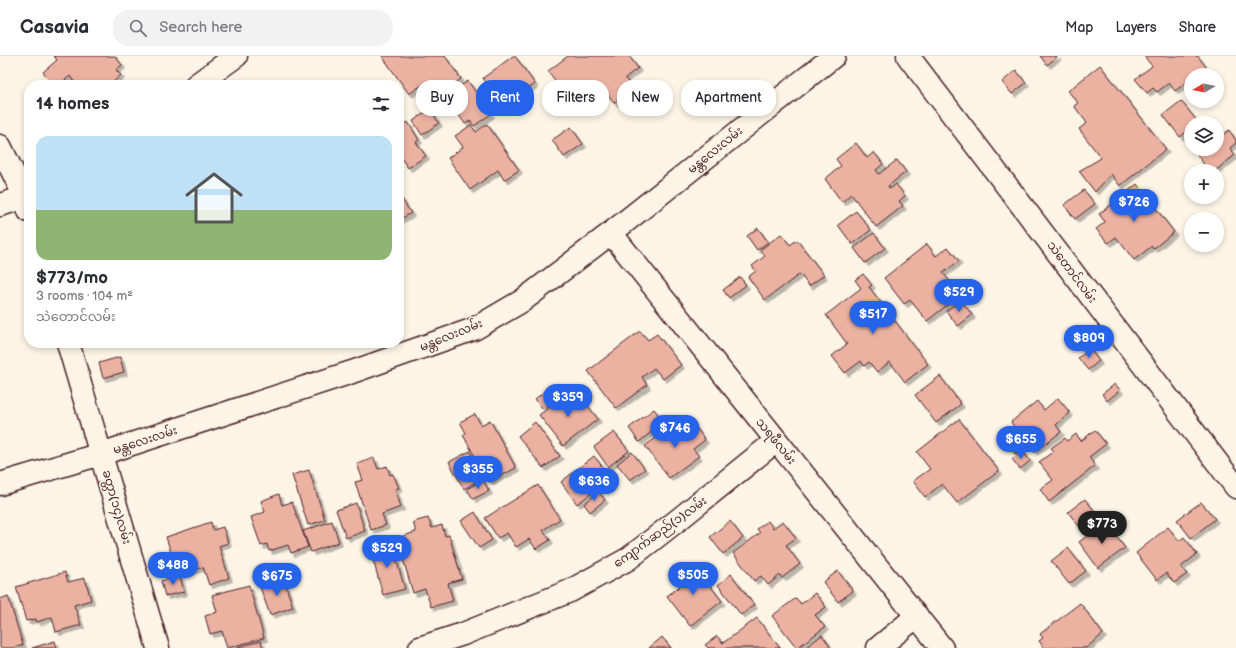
<!DOCTYPE html>
<html lang="en">
<head>
<meta charset="utf-8">
<style>
	:root { --surface:#fff; --page:#f2f2f3; --text:#2b2b33; --muted:#7c7c81; --line:#e1e1e2; --accent:#2563eb }
	body { margin:0; font-family:"Balsamiq Sans","Noto Sans Myanmar",sans-serif; background:var(--page); color:var(--text); height:100vh; display:flex; flex-direction:column; font-size:15px; white-space:nowrap }
	* { box-sizing:border-box; margin:0 }
	p { font-size:13px; color:var(--muted) }
	.icon { flex:none; width:22px; height:22px; fill:none; stroke:currentColor; stroke-width:2; stroke-linecap:round; stroke-linejoin:round }
	.map { position:relative; flex:1; overflow:hidden }
	.sheet { position:absolute; left:24px; top:24px; width:380px; height:268px; display:flex; flex-direction:column; background:var(--surface); border-radius:16px; box-shadow:0 2px 6px #0003 }
	.sheet>* { flex:none }
	.top-card { position:absolute; left:416px; top:24px; width:380px; height:36px; display:flex; gap:8px }
	.needle { width:26px; rotate:260deg }
	.controls { position:absolute; left:1184px; top:12px; display:grid; gap:8px }
	.controls a { display:grid; place-items:center; width:40px; height:40px; border-radius:50%; background:var(--surface); box-shadow:0 2px 6px #0003; font-size:20px }
	.price { position:absolute; translate:-50% -34px; padding:0 9px; border-radius:14px; background:var(--accent); color:#fff; font-size:13px; line-height:26px; filter:drop-shadow(0 1px 2px #0008) }
	.price::after { content:''; position:absolute; left:50%; top:24px; width:12px; height:9px; margin-left:-6px; background:inherit; clip-path:polygon(0 0,100% 0,50% 100%) }
	.price.on { background:#222; color:#fff }
	ul { padding:0; list-style:none }
	li { display:grid; align-content:center; gap:8px; height:212px; padding:0 12px }
	li+li { border-top:1px solid var(--line) }
	li span { display:grid; place-items:center; height:124px; border-radius:12px; color:#555 }
	li>.icon { margin-inline-start:auto }
	span .icon { width:72px; height:72px; fill:#fffc; stroke-width:1 }
	li b { font-size:17px }
	h2 { display:flex; justify-content:space-between; align-items:center; height:48px; padding:0 12px; font-size:17px }
	.tag { padding:0 14px; border-radius:16px; background:var(--surface); box-shadow:0 2px 6px #0003; font-size:14px; line-height:36px }
	.tag.on { background:var(--accent); color:#fff }
	header { display:flex; align-items:center; gap:24px; box-sizing:border-box; height:56px; padding:0 20px; background:var(--surface); border-bottom:1px solid var(--line) }
	header strong { font-size:19px }
	nav { display:flex; gap:22px; margin-inline-start:auto; font-size:14px }
	.search { width:280px; height:36px; background:var(--page); display:flex; align-items:center; gap:10px; box-sizing:border-box; padding:0 14px; border-radius:16px; color:var(--muted); font-size:15px }
	.map>svg:first-child { display:block }
</style>
</head>
<body>
<header>
<strong>Casavia</strong>
<div class="search"><svg class="icon" aria-label="search" viewBox="0 0 24 24"><circle cx="10" cy="10" r="6"/><path d="M15 15l6 6"/></svg>Search here</div>
<nav><a>Map</a><a>Layers</a><a>Share</a></nav>
</header>
<div class="map">
<svg width="1236" height="592" viewBox="0 0 1236 592">
	<defs>
		<filter id="shadow"><feDropShadow dx="3.5" dy="3.5" stdDeviation="0" flood-color="#0004"/></filter>
	</defs>
	<rect width="100%" height="100%" fill="#fcf5e5"/>
	<filter id="ink" filterUnits="userSpaceOnUse"><feTurbulence type="fractalNoise" baseFrequency=".025" numOctaves="2"/><feDisplacementMap in="SourceGraphic" scale="8" xChannelSelector="R" yChannelSelector="G"/><feConvolveMatrix kernelMatrix="1 2 1 2 8 2 1 2 1" color-interpolation-filters="sRGB"/></filter>
	<g filter="url(#ink)">
		<!-- building -->
		<g fill="#ebb2a2" stroke="#4a1f2b" filter="url(#shadow)">
			<path d="M54,0H115L122,9L116,14L121,19L113,26L115,29H77L70,20L59,29H53L43,16L57,4Z"/>
			<path d="M382,0H445L461,23L438,39L428,25L409,38Z"/>
			<path d="M513,0H515L535,28L503,50L483,22Z"/>
			<path d="M568,0H629L638,12L625,22L633,33L614,47L603,31L575,51L548,15Z"/>
			<path d="M1040,0H1058L1047,9Z"/>
			<path d="M1144,0H1198L1206,11L1196,19H1191V23L1175,35L1169,27L1157,36L1153,32L1147,37L1135,23L1152,10Z"/>
			<path d="M1100,9L1166,93L1120,130L1111,118L1095,136L1079,115L1101,102L1079,73L1087,67L1074,50L1078,47L1068,35Z"/>
			<path d="M1016,14L1026,27L1012,38L1002,26Z"/>
			<path d="M355,24L358,29H348Z"/>
			<path d="M468,25L491,58L474,70L470,65L465,68L446,40Z"/>
			<path d="M1181,45L1198,66L1191,67V72L1180,81L1163,59Z"/>
			<path d="M430,53L439,67L422,79L413,65Z"/>
			<path d="M408,66L419,84L416,86L426,100L408,112L399,99V72Z"/>
			<path d="M487,68L519,114L504,124L498,114L470,134L448,102L463,91L455,80L471,69L476,76Z"/>
			<path d="M571,71L583,88L564,101L552,84Z"/>
			<path d="M1229,74L1236,84V87L1230,92L1235,99L1215,115H1209L1197,99L1205,93H1217V84Z"/>
			<path d="M856,87L867,102L874,96L883,108L876,114L879,118L897,104L906,116L888,130L890,133L896,128L905,140L899,145L903,150L876,171L851,138L842,146L825,123L841,110L836,103Z"/>
			<path d="M1137,128L1174,176L1153,193L1152,190L1134,204L1116,181L1108,187L1096,173L1105,166L1099,158Z"/>
			<path d="M1084,134L1095,148L1075,163L1064,149Z"/>
			<path d="M399,139L411,157L399,164Z"/>
			<path d="M856,155L871,174L852,188L838,169Z"/>
			<path d="M758,172L768,186L757,194L747,180Z"/>
			<path d="M874,177L885,192L865,207L854,192Z"/>
			<path d="M781,178L790,189L797,184L824,219L809,230L800,218L765,244L748,221L756,215L752,210L765,200L760,194Z"/>
			<path d="M927,188L936,200L948,191L959,205L943,217L952,228L948,231L956,242L927,265L910,244L904,248L884,222Z"/>
			<path d="M863,218L872,229L869,231L928,308L905,326L890,306L877,316L869,306L864,310L861,305L845,317L832,300L847,288L826,259L861,232L855,224Z"/>
			<path d="M740,221L746,229L729,242L723,234Z"/>
			<path d="M961,244L972,259L958,270L946,255Z"/>
			<path d="M640,275L648,284L657,278L681,309L663,323L654,312L642,321L647,329L616,352L588,315Z"/>
			<path d="M1090,293L1099,305L1088,314L1078,302Z"/>
			<path d="M120,301L124,316L103,322L99,307Z"/>
			<path d="M940,320L961,348L936,367L915,339Z"/>
			<path d="M554,328L562,339L543,353L535,343Z"/>
			<path d="M1115,328L1120,334L1107,345L1102,338Z"/>
			<path d="M578,337L598,363L563,390L539,359L565,340L568,344Z"/>
			<path d="M1058,342L1070,357L1056,369L1061,376L1034,396L1027,388L1015,398L1004,384L1016,374L1011,366L1037,345L1044,354Z"/>
			<path d="M654,353L664,366L639,386L629,372Z"/>
			<path d="M475,358L481,369L490,364L516,412L489,426L463,379L466,377L460,366Z"/>
			<path d="M959,363L999,415L957,447L942,428L925,441L913,425L930,413L917,396Z"/>
			<path d="M535,366L560,400L543,412L518,380Z"/>
			<path d="M675,368L683,379L695,370L705,384L693,393L699,400L669,422L645,390Z"/>
			<path d="M1095,374L1106,388L1089,401L1095,410L1049,446L1040,433L1053,424L1039,406L1054,395L1051,392L1065,382L1067,385L1076,378L1081,385Z"/>
			<path d="M614,376L629,395L608,411L594,391Z"/>
			<path d="M470,395L484,421L464,433L449,406Z"/>
			<path d="M1023,395L1030,405L1020,413L1012,403Z"/>
			<path d="M632,396L645,413L630,424L617,408Z"/>
			<path d="M594,400L604,413L594,421L601,430L577,448L561,426Z"/>
			<path d="M374,402L378,413L387,410L390,419L393,418L399,432L395,433L401,451L382,458L386,469L371,474L355,426L363,424L357,408Z"/>
			<path d="M309,414L325,464L308,469L292,419Z"/>
			<path d="M483,424L489,435L473,443L467,433Z"/>
			<path d="M538,429L560,463L543,474L550,484L536,493L529,483L516,491L507,477L498,482L485,462Z"/>
			<path d="M599,436L605,444L590,456L584,448Z"/>
			<path d="M279,438L282,449L292,446L308,491L291,497L288,489L269,495L267,488L261,490L251,461L265,456L261,445Z"/>
			<path d="M1085,443L1102,464L1085,478L1068,456Z"/>
			<path d="M1201,446L1215,463L1191,482L1177,464Z"/>
			<path d="M356,447L365,475L346,482L336,454Z"/>
			<path d="M475,456L492,484L479,492L461,465Z"/>
			<path d="M428,462L432,472L442,469L445,480L449,479L462,523L448,527L453,545L431,551L425,533L413,537L400,493L404,492L400,481L416,476L413,466Z"/>
			<path d="M332,465L339,486L311,496L303,475Z"/>
			<path d="M730,465L743,482L723,498L710,481Z"/>
			<path d="M768,465L773,472L783,465L796,482L786,489L800,508L782,522L780,519L768,529L761,520L754,525L733,497L760,477L757,473Z"/>
			<path d="M211,466L213,474L223,471L228,487L219,490L229,522L209,529L203,511L178,519L166,481Z"/>
			<path d="M1105,466L1125,492L1098,512L1079,486Z"/>
			<path d="M1168,471L1179,485L1184,481L1197,498L1181,511L1187,518L1174,527L1166,517L1157,524L1136,497Z"/>
			<path d="M391,486L405,533L383,539L370,493Z"/>
			<path d="M1068,492L1086,515L1069,528L1051,505Z"/>
			<path d="M685,511L692,520L699,515L722,545L690,570L667,540L680,530L672,520Z"/>
			<path d="M838,515L853,535L838,546L823,526Z"/>
			<path d="M65,516L68,526L85,522L91,544L74,549L81,569L56,576L52,561L37,566L36,563L26,565L16,531Z"/>
			<path d="M731,518L754,549L741,559L718,529Z"/>
			<path d="M180,520L184,536L165,540L161,525Z"/>
			<path d="M283,522L293,551L270,559L260,531Z"/>
			<path d="M249,529L264,582L227,592L222,575L210,578L205,560L217,556L212,539Z"/>
			<path d="M815,537L826,551L815,559L825,571L797,592L772,560L796,542L801,548Z"/>
			<path d="M8,540L23,589L14,592H0V543Z"/>
			<path d="M1080,547L1103,578L1086,592H1044L1039,585L1043,582L1040,578Z"/>
			<path d="M757,562L780,592H708L705,589L717,580L723,587Z"/>
			<path d="M822,579L830,590L828,592H805Z"/>
			<path d="M662,581L671,592H649Z"/>
			<path d="M55,585L57,592H32Z"/>
			<path d="M261,585L263,592H238V591Z"/>
		</g>
		<g fill="none" stroke-linecap="round" stroke-linejoin="round">
			<!-- street casing -->
			<g stroke="#4a1f2b" stroke-width="25">
				<g id="street">
					<path d="M908,0L1236,431"/>
					<path d="M196,29L236,0"/>
					<path d="M0,90L25,141L29,155"/>
					<path d="M0,149L25,141L29,139"/>
					<path d="M611,177L942,592"/>
					<path d="M68,287L158,592"/>
					<path d="M420,592L463,578L570,535L628,503L678,464L776,385"/>
					<path d="M878,592L917,560"/>
				</g>
			</g>
			<!-- secondary casing -->
			<g stroke="#4a1f2b" stroke-width="25">
				<path id="secondary" d="M0,428L101,398L352,316L474,273L522,245L611,177L834,0"/>
			</g>
			<!-- street -->
			<use href="#street" stroke="#fcf5e5" stroke-width="22"/>
			<!-- secondary -->
			<use href="#secondary" stroke="#fcf5e5" stroke-width="22"/>
		</g>
	</g>
	<g text-anchor="middle" stroke-width="3" stroke-linejoin="round" paint-order="stroke">
		<!-- street labels -->
		<g font-size="12" fill="#4a1f2b" stroke="#fcf5e5">
			<text transform="translate(715 94) rotate(-39)" y="4">မန္တလေးလမ်း</text>
			<text transform="translate(1072 216) rotate(53)" y="4">သဲတောင်လမ်း</text>
			<text transform="translate(451 279) rotate(-22)" y="4">မန္တလေးလမ်း</text>
			<text transform="translate(145 384) rotate(-18)" y="4">မန္တလေးလမ်း</text>
			<text transform="translate(776 385) rotate(51)" y="4">သရဖီလမ်း</text>
			<text transform="translate(117 451) rotate(74)" y="4">ခတ္တာ(၁၄)လမ်း</text>
			<text transform="translate(660 476) rotate(-36)" y="4">ကျောက်ဆည်(၁)လမ်း</text>
		</g>
	</g>
</svg>
<div class="controls">
<a><svg class="needle" viewBox="-14 -14 28 28"><path d="M0-13l5 13h-10z" fill="#e53935"/><path d="M0 13l5-13h-10z" fill="#7c7c81"/></svg></a>
<a><svg class="icon" aria-label="layers" viewBox="0 0 24 24"><path d="M12 4l9 5-9 5-9-5zM3 14l9 5 9-5"/></svg></a>
<a>+</a>
<a>−</a>
</div>
<b class="price" style="left:1134px;top:167px">$726</b>
<b class="price" style="left:959px;top:257px">$529</b>
<b class="price" style="left:873px;top:279px">$517</b>
<b class="price" style="left:1089px;top:303px">$809</b>
<b class="price" style="left:568px;top:362px">$359</b>
<b class="price" style="left:675px;top:393px">$746</b>
<b class="price" style="left:1021px;top:404px">$655</b>
<b class="price" style="left:478px;top:434px">$355</b>
<b class="price" style="left:594px;top:446px">$636</b>
<b class="price on" style="left:1102px;top:489px">$773</b>
<b class="price" style="left:387px;top:513px">$529</b>
<b class="price" style="left:173px;top:530px">$488</b>
<b class="price" style="left:693px;top:540px">$505</b>
<b class="price" style="left:277px;top:541px">$675</b>
<div class="top-card">
<a class="tag">Buy</a>
<a class="tag on">Rent</a>
<a class="tag">Filters</a>
<a class="tag">New</a>
<a class="tag">Apartment</a>
</div>
<section class="sheet">
<h2>14 homes<svg class="icon" aria-label="filters" viewBox="0 0 24 24"><path d="M4 7h16M4 17h16"/><circle cx="9" cy="7" r="2"/><circle cx="15" cy="17" r="2"/></svg></h2>
<ul>
<li><span style="background:linear-gradient(#bfe0f5 60%,#8fb573 0)"><svg class="icon" aria-label="home" viewBox="0 0 24 24"><path d="M3 11l9-7 9 7M6 9v11h12V9"/></svg></span><div><b>$773/mo</b><p>3 rooms · 104 m²</p><p>သဲတောင်လမ်း</p></div></li>
</ul>
</section>
</div>
</body>
</html>
